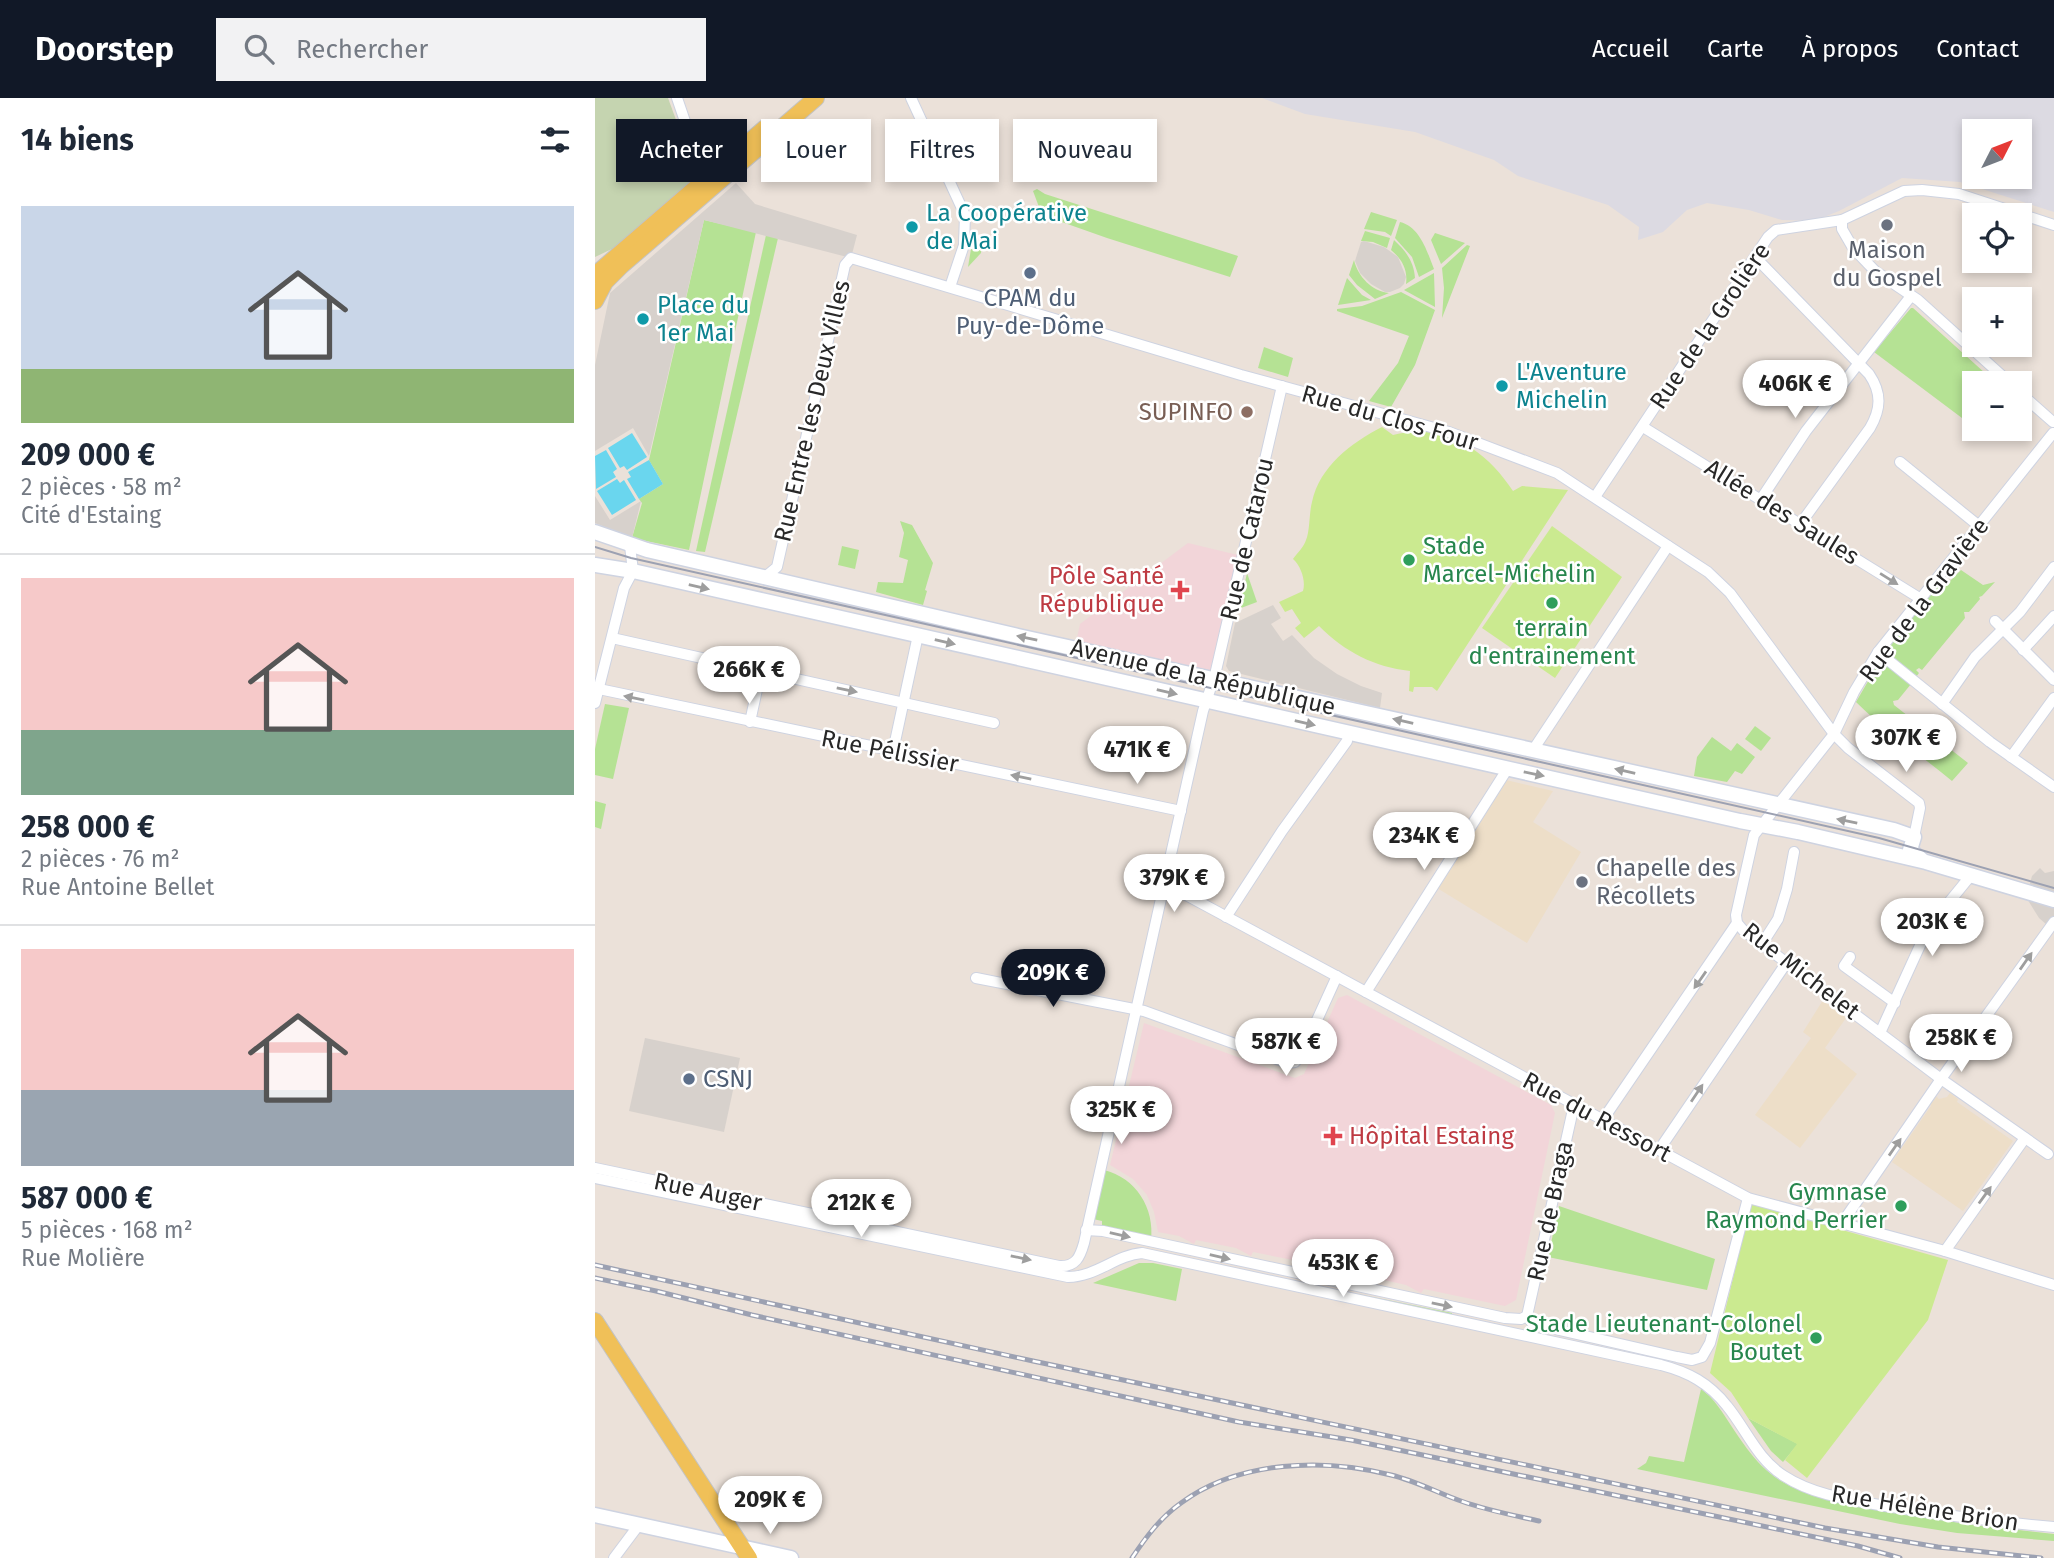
<!DOCTYPE html>
<html lang="fr">
<head>
<meta charset="utf-8">
<style>
	:root { --surface:#fff; --page:#f2f2f3; --text:#1f2937; --muted:#747a83; --line:#e0e1e3; --accent:#111827 }
	body { margin:0; font-family:"Fira Sans",sans-serif; background:var(--page); color:var(--text); height:100vh; display:flex; flex-direction:column; font-size:26px; white-space:nowrap }
	* { box-sizing:border-box; margin:0 }
	p { font-size:23px; color:var(--muted) }
	.icon { flex:none; width:38px; height:38px; fill:none; stroke:currentColor; stroke-width:2; stroke-linecap:round; stroke-linejoin:round }
	.map { position:relative; flex:1; overflow:hidden }
	.details { display:flex; flex-direction:column; background:var(--surface); width:595px }
	.details>* { flex:none }
	.banner { position:absolute; left:21px; top:21px; width:665px; height:63px; display:flex; gap:14px }
	.needle { width:46px; rotate:48deg }
	.fabs { position:absolute; left:1367px; top:21px; display:grid; gap:14px }
	.fabs a { display:grid; place-items:center; width:70px; height:70px; border-radius:0px; background:var(--surface); box-shadow:0 4px 10px #0003; font-size:35px }
	.price { position:absolute; translate:-50% -60px; padding:0 16px; border-radius:24px; background:#fff; color:#222; font-size:23px; line-height:46px; filter:drop-shadow(0 2px 4px #0008) }
	.price::after { content:''; position:absolute; left:50%; top:42px; width:21px; height:16px; margin-left:-10px; background:inherit; clip-path:polygon(0 0,100% 0,50% 100%) }
	.price.active { background:var(--accent); color:#fff }
	ul { padding:0; list-style:none }
	li { display:grid; align-content:center; gap:14px; height:371px; padding:0 21px }
	li+li { border-top:2px solid var(--line) }
	li span { display:grid; place-items:center; height:217px; border-radius:0px; color:#555 }
	li>.icon { margin-inline-start:auto }
	span .icon { width:126px; height:126px; fill:#fffc; stroke-width:1 }
	li b { font-size:30px }
	h2 { display:flex; justify-content:space-between; align-items:center; height:84px; padding:0 21px; font-size:30px }
	.chip { padding:0 24px; border-radius:0px; background:var(--surface); box-shadow:0 4px 10px #0003; font-size:24px; line-height:63px }
	.chip.active { background:var(--accent); color:#fff }
	header { display:flex; align-items:center; gap:42px; box-sizing:border-box; height:98px; padding:0 35px; background:var(--accent); color:#fff }
	header strong { font-size:33px }
	nav { display:flex; gap:38px; margin-inline-start:auto; font-size:24px }
	.search { width:490px; height:63px; background:var(--page); display:flex; align-items:center; gap:18px; box-sizing:border-box; padding:0 24px; border-radius:0px; color:var(--muted); font-size:26px }
	main { display:flex; flex:1; min-height:0 }
	.map>svg:first-child { display:block }
</style>
</head>
<body>
<header>
<strong>Doorstep</strong>
<div class="search"><svg class="icon" aria-label="search" viewBox="0 0 24 24"><circle cx="10" cy="10" r="6"/><path d="M15 15l6 6"/></svg>Rechercher</div>
<nav><a>Accueil</a><a>Carte</a><a>À propos</a><a>Contact</a></nav>
</header>
<main>
<section class="details">
<h2>14 biens<svg class="icon" aria-label="filters" viewBox="0 0 24 24"><path d="M4 7h16M4 17h16"/><circle cx="9" cy="7" r="2"/><circle cx="15" cy="17" r="2"/></svg></h2>
<ul>
<li><span style="background:linear-gradient(#c9d6e8 75%,#8fb573 0)"><svg class="icon" aria-label="home" viewBox="0 0 24 24"><path d="M3 11l9-7 9 7M6 9v11h12V9"/></svg></span><div><b>209 000 €</b><p>2 pièces · 58 m²</p><p>Cité d'Estaing</p></div></li>
<li><span style="background:linear-gradient(#f6c9c9 70%,#7fa58c 0)"><svg class="icon" aria-label="home" viewBox="0 0 24 24"><path d="M3 11l9-7 9 7M6 9v11h12V9"/></svg></span><div><b>258 000 €</b><p>2 pièces · 76 m²</p><p>Rue Antoine Bellet</p></div></li>
<li><span style="background:linear-gradient(#f6c9c9 65%,#9aa5b1 0)"><svg class="icon" aria-label="home" viewBox="0 0 24 24"><path d="M3 11l9-7 9 7M6 9v11h12V9"/></svg></span><div><b>587 000 €</b><p>5 pièces · 168 m²</p><p>Rue Molière</p></div></li>
</ul>
</section>
<div class="map">
<svg width="1459" height="1460" viewBox="0 0 1459 1460">
	<rect width="100%" height="100%" fill="#ebe1d9"/>
	<!-- industrial -->
	<path fill="#dcdae2" fill-rule="evenodd" d="M667,0H1459V114L1365,84L1307,80L1244,113L1219,123L1187,122L1154,112L1112,105L1092,112L1068,134L1043,142L1044,129L1013,107L923,78L899,62L820,34L710,16ZM1379,33H1424V79H1379Z"/>
	<!-- education -->
	<g fill="#eddec8">
		<path d="M911,682L958,693L938,724L986,754L932,845L842,790Z"/>
		<path d="M1228,902L1251,920L1230,950L1262,976L1205,1050L1160,1017L1216,940L1208,934Z"/>
		<path d="M1355,995L1363,1001L1362,1004L1418,1043L1368,1113L1297,1064L1336,1008L1335,1006L1341,998L1344,1001L1352,999Z"/>
	</g>
	<!-- medical -->
	<g fill="#f2d5d9">
		<path d="M593,445L647,458L619,576L480,549L485,526Z"/>
		<path d="M752,897L956,1007L960,1015L921,1202L910,1208L829,1191L826,1195L811,1187L772,1178L769,1183L755,1175L715,1166L712,1171L698,1162L658,1154L656,1158L641,1150L601,1142L599,1146L584,1138L563,1134L559,1114L552,1097L538,1081L515,1067L549,925L700,980L709,976L743,900Z"/>
	</g>
	<!-- green -->
	<g fill="#b5e294">
		<path d="M442,91L450,96L643,158L635,179L512,140L447,117L438,93Z"/>
		<path d="M776,114L802,122L796,138L790,134L769,131Z"/>
		<path d="M109,122L161,134L94,452L37,440L47,405L44,401L68,386L54,362Z"/>
		<path d="M805,124C825,129 832,153 839,171L824,179L817,159L800,140Z"/>
		<path d="M770,133L795,140L792,150L778,144L766,143Z"/>
		<path d="M840,135L870,145L846,166L836,142Z"/>
		<path d="M171,137L183,140L110,454L101,453Z"/>
		<path d="M799,142C811,153 819,164 820,180L811,186C813,172 807,161 796,152Z"/>
		<path d="M387,144L386,155L373,169L376,151Z"/>
		<path d="M872,147L875,148L847,220L849,190L847,170Z"/>
		<path d="M759,162C763,179 777,193 794,195L780,201L762,187L754,177Z"/>
		<path d="M839,175L840,209L809,192Z"/>
		<path d="M752,180L767,197L776,202L743,207Z"/>
		<path d="M806,194L840,212L820,267L796,309L774,303L803,265L814,238L742,213V211L767,208Z"/>
		<path d="M1316,210H1318L1401,285H1379V329L1279,254Z"/>
		<path d="M669,249L698,260L693,279L663,270Z"/>
		<path d="M305,423L317,427L338,465L330,492L332,493L328,507L281,494L283,484L308,485L313,462L304,459L309,435Z"/>
		<path d="M247,448L264,452L260,471L243,467Z"/>
		<path d="M1366,472L1388,487L1400,484L1387,498L1384,499L1385,501L1374,514H1369L1370,520L1327,572L1324,570L1321,572L1324,575L1321,579L1290,554L1346,484L1351,487Z"/>
		<path d="M652,475L662,504L646,510L645,507Z"/>
		<path d="M1286,561L1316,586L1303,602L1298,603L1299,607L1373,665L1357,683C1327,658 1291,634 1261,604Z"/>
		<path d="M10,606L34,610L18,681L0,677V651Z"/>
		<path d="M1160,628L1176,640L1166,653L1150,641Z"/>
		<path d="M1117,639L1136,653L1142,645L1160,659L1147,676L1140,673L1132,684L1099,678L1102,659Z"/>
		<path d="M0,703L11,706L6,731L0,729Z"/>
		<path d="M509,1072C541,1080 560,1110 556,1143L507,1128V1123L498,1121Z"/>
		<path d="M964,1108L1120,1161L1112,1192L953,1159Z"/>
		<path d="M544,1165H558L587,1171L581,1203L498,1185Z"/>
		<path d="M763,1196L857,1215V1218L763,1197Z"/>
		<path d="M1106,1291C1119,1300 1128,1315 1137,1329C1163,1368 1176,1383 1222,1399L1370,1426L1459,1436V1443L1362,1435L1305,1426L1042,1371L1051,1365L1054,1358L1089,1364Z"/>
		<path d="M1153,1320L1203,1346L1188,1364L1176,1353Z"/>
	</g>
	<!-- cemetery -->
	<path fill="#c5d4b0" d="M0,0H73L102,79L19,150L0,159Z"/>
	<!-- pitch -->
	<g fill="#cbea90">
		<path d="M787,329L798,337C850,324 891,352 918,393L927,388L973,392L842,593L837,589H819L818,594L814,593L815,573C779,569 750,554 724,528L709,540L700,530L706,525L697,511L690,514L684,504L708,493C711,483 706,468 698,461C702,455 709,449 711,442C715,433 714,415 717,404C725,368 756,345 787,329Z"/>
		<path d="M957,428L1027,479L960,580L887,530Z"/>
		<path d="M1156,1106L1353,1162L1333,1222L1212,1380L1190,1362L1202,1346L1153,1320L1136,1294L1115,1275Z"/>
	</g>
	<!-- plaza -->
	<g fill="#d7d1cc">
		<path d="M141,85L160,106L262,137L256,160L109,122L54,358L38,330L0,353V267L15,195Z"/>
		<path d="M769,143L789,149L803,159L811,179L809,186L805,190L795,194H790L776,186L765,175L760,163L766,144Z"/>
		<path d="M0,398L15,422L46,403L37,440L0,425Z"/>
		<path d="M678,507L686,520L676,526L688,543L697,537L719,560L742,576L766,588L787,595L785,610L634,573L631,568L640,525Z"/>
		<path d="M1445,770L1450,775L1459,773V833L1444,820L1431,799L1437,778Z"/>
		<path d="M50,940L145,960L129,1034L34,1013Z"/>
	</g>
	<!-- water -->
	<g fill="#6ad6ee">
		<path d="M37,335L52,359L32,372L29,368L25,370L13,350Z"/>
		<path d="M11,352L22,371L18,374L21,379L1,391L0,358Z"/>
		<path d="M54,362L68,386L44,401L32,381L36,379L33,374Z"/>
		<path d="M22,381L25,385L29,382L41,402L17,417L2,393Z"/>
	</g>
	<g fill="none" stroke-linecap="round" stroke-linejoin="round">
		<!-- minor casing -->
		<g stroke="#ced3e1" stroke-width="12">
			<g id="minor">
				<path d="M82,0L107,73L116,83"/>
				<path d="M316,0L370,117L369,147L355,189"/>
				<path d="M1247,122V131L1258,150L1280,173L1323,202L1415,285"/>
				<path d="M1160,159L1274,276C1287,295 1286,311 1275,330L1206,425"/>
				<path d="M1424,294L1458,324"/>
				<path d="M1048,329L1326,501"/>
				<path d="M1305,364L1384,428"/>
				<path d="M1000,399L1173,139L1181,132L1247,122L1309,93L1327,92L1364,96L1459,127"/>
				<path d="M1166,401L1211,333L1316,198"/>
				<path d="M170,479L182,469L250,167L256,160L646,277L854,334L962,375L1113,474L1135,495L1239,636L1253,650L1324,705L1325,710L1319,739"/>
				<path d="M1400,523L1459,582"/>
				<path d="M17,540L399,625"/>
				<path d="M1428,552L1459,518"/>
				<path d="M1283,554L1395,644L1459,689"/>
				<path d="M4,591L586,713"/>
				<path d="M0,605L29,490L38,473L35,448"/>
				<path d="M1347,606L1380,559L1425,514L1459,469"/>
				<path d="M155,624L166,573"/>
				<path d="M938,652L1073,448"/>
				<path d="M298,653L323,537"/>
				<path d="M1416,659L1459,600"/>
				<path d="M570,788L593,798L1153,1100L1350,1153L1459,1187"/>
				<path d="M631,819L687,733L752,643L753,634"/>
				<path d="M1167,846L1183,821L1192,791L1199,754"/>
				<path d="M1255,859L1249,868L1300,905"/>
				<path d="M381,880L549,913L693,965L700,964L707,955L742,878"/>
				<path d="M771,894L913,670"/>
				<path d="M1285,935L1333,830L1377,776"/>
				<path d="M1007,1023L1142,825"/>
				<path d="M1064,1052L1192,864"/>
				<path d="M1453,1056L1346,981L1148,832L1142,825L1141,817L1159,737L1239,636L1259,594L1283,554L1458,335"/>
				<path d="M0,1070L464,1168C481,1169 485,1159 489,1145L608,613L620,577L687,288"/>
				<path d="M0,1080L473,1179C501,1179 521,1157 547,1155L1066,1267C1093,1274 1114,1285 1132,1308C1151,1331 1162,1361 1189,1378C1218,1397 1256,1402 1290,1408C1346,1417 1402,1424 1459,1429"/>
				<path d="M1247,1125L1346,981L1459,824"/>
				<path d="M491,1132L508,1133L910,1220L926,1221L932,1218"/>
				<path d="M1350,1153L1430,1040"/>
				<path d="M932,1218L938,1226L1082,1259L1097,1262L1107,1259L1115,1245L1153,1100"/>
				<path d="M932,1218L979,1007"/>
				<path d="M19,1460L43,1428"/>
			</g>
		</g>
		<!-- secondary casing -->
		<g stroke="#ced3e1" stroke-width="17">
			<g id="secondary">
				<path d="M0,434L52,452L423,538L1299,732L1319,739L1315,752L1327,762"/>
				<path d="M0,467L38,473L1145,723L1203,734L1331,764L1459,802"/>
				<path d="M0,1417L196,1460"/>
			</g>
		</g>
		<!-- primary casing -->
		<g stroke="#c3c3c3" stroke-width="18">
			<g id="primary">
				<path d="M0,177L170,30"/>
				<path d="M0,203L10,184L26,168L221,0"/>
				<path d="M0,1223L154,1460"/>
			</g>
		</g>
		<!-- minor -->
		<use href="#minor" stroke="#fff" stroke-width="10"/>
		<!-- secondary -->
		<use href="#secondary" stroke="#fff" stroke-width="14"/>
		<!-- primary -->
		<use href="#primary" stroke="#f0c058" stroke-width="16"/>
		<!-- tram -->
		<path stroke="#9ca1b2" stroke-width="2" d="M0,449L36,460L1284,740L1459,790"/>
		<!-- rail casing -->
		<g stroke="#9ca1b2" stroke-width="5">
			<g id="rail">
				<path d="M0,1167L438,1263L1230,1430L1343,1449L1446,1460"/>
				<path d="M0,1180L61,1193L157,1217L644,1324L756,1342L1263,1448L1305,1460"/>
				<path d="M537,1460C551,1439 565,1420 586,1405C644,1362 729,1360 796,1377C821,1383 843,1395 866,1403C891,1412 917,1417 944,1423"/>
			</g>
		</g>
		<!-- rail -->
		<use href="#rail" stroke="#fff" stroke-width="2.5" stroke-dasharray="8" stroke-linecap="butt"/>
	</g>
	<!-- one-way arrows -->
	<defs><path id="oneway-solid" d="M-6-.8H1V-3.2L6.5 0L1 3.2V.8H-6Z" transform="scale(1.75)"/></defs>
	<g fill="#9e9e9e">
		<use href="#oneway-solid" transform="translate(1294 481) rotate(32)"/>
		<use href="#oneway-solid" transform="translate(104 489) rotate(13)"/>
		<use href="#oneway-solid" transform="translate(432 540) rotate(-168)"/>
		<use href="#oneway-solid" transform="translate(350 544) rotate(13)"/>
		<use href="#oneway-solid" transform="translate(252 592) rotate(12)"/>
		<use href="#oneway-solid" transform="translate(572 594) rotate(13)"/>
		<use href="#oneway-solid" transform="translate(39 600) rotate(-168)"/>
		<use href="#oneway-solid" transform="translate(808 623) rotate(-167)"/>
		<use href="#oneway-solid" transform="translate(710 625) rotate(13)"/>
		<use href="#oneway-solid" transform="translate(1030 673) rotate(-167)"/>
		<use href="#oneway-solid" transform="translate(939 676) rotate(12)"/>
		<use href="#oneway-solid" transform="translate(426 679) rotate(-168)"/>
		<use href="#oneway-solid" transform="translate(1252 723) rotate(-168)"/>
		<use href="#oneway-solid" transform="translate(1431 863) rotate(-55)"/>
		<use href="#oneway-solid" transform="translate(1105 882) rotate(125)"/>
		<use href="#oneway-solid" transform="translate(1102 995) rotate(-56)"/>
		<use href="#oneway-solid" transform="translate(1300 1049) rotate(-55)"/>
		<use href="#oneway-solid" transform="translate(1390 1097) rotate(-54)"/>
		<use href="#oneway-solid" transform="translate(525 1137) rotate(13)"/>
		<use href="#oneway-solid" transform="translate(625 1159) rotate(13)"/>
		<use href="#oneway-solid" transform="translate(426 1160) rotate(12)"/>
		<use href="#oneway-solid" transform="translate(847 1207) rotate(12)"/>
	</g>
	<!-- markers -->
	<g fill="#6b7280" stroke="#fff" stroke-width="2.5">
		<circle cx="1292" cy="127" r="7"/>
		<circle cx="987" cy="784" r="7"/>
	</g>
	<g fill="#0f9aa8" stroke="#fff" stroke-width="2.5">
		<circle cx="317" cy="129" r="7"/>
		<circle cx="48" cy="221" r="7"/>
		<circle cx="907" cy="288" r="7"/>
	</g>
	<g fill="#5c6f8a" stroke="#fff" stroke-width="2.5">
		<circle cx="435" cy="175" r="7"/>
		<circle cx="94" cy="981" r="7"/>
	</g>
	<circle fill="#8d6e63" stroke="#fff" stroke-width="2.5" cx="652" cy="314" r="7"/>
	<g fill="#2e9e5b" stroke="#fff" stroke-width="2.5">
		<circle cx="814" cy="462" r="7"/>
		<circle cx="957" cy="505" r="7"/>
		<circle cx="1306" cy="1108" r="7"/>
		<circle cx="1221" cy="1240" r="7"/>
	</g>
	<g fill="#e0444e" stroke="#fff" stroke-width="2.5">
		<path d="M581.5 481.5h7v7h7v7h-7v7h-7v-7h-7v-7h7z"/>
		<path d="M734.5 1027.5h7v7h7v7h-7v7h-7v-7h-7v-7h7z"/>
	</g>
	<g text-anchor="middle" stroke-width="5" stroke-linejoin="round" paint-order="stroke">
		<!-- culture labels -->
		<g font-size="24" fill="#0d838f" stroke="#fff" text-anchor="start">
			<text x="331" y="123">La Coopérative<tspan x="331" dy="28">de Mai</tspan></text>
			<text x="62" y="215">Place du<tspan x="62" dy="28">1er Mai</tspan></text>
			<text x="921" y="282">L'Aventure<tspan x="921" dy="28">Michelin</tspan></text>
		</g>
		<!-- worship labels -->
		<g font-size="24" fill="#5b616d" stroke="#fff">
			<text x="1292" y="160">Maison<tspan x="1292" dy="28">du Gospel</tspan></text>
			<text x="1001" y="778" text-anchor="start">Chapelle des<tspan x="1001" dy="28">Récollets</tspan></text>
		</g>
		<!-- service labels -->
		<g font-size="24" fill="#4e5e75" stroke="#fff">
			<text x="435" y="208">CPAM du<tspan x="435" dy="28">Puy-de-Dôme</tspan></text>
			<text x="108" y="989" text-anchor="start">CSNJ</text>
		</g>
		<!-- street labels -->
		<g font-size="24" fill="#282828" stroke="#fff">
			<text transform="translate(1115 228) rotate(-56)" y="8">Rue de la Grolière</text>
			<text transform="translate(217 313) rotate(-77)" y="8">Rue Entre les Deux Villes</text>
			<text transform="translate(795 320) rotate(16)" y="8">Rue du Clos Four</text>
			<text transform="translate(1187 414) rotate(32)" y="8">Allée des Saules</text>
			<text transform="translate(652 441) rotate(-77)" y="8">Rue de Catarou</text>
			<text transform="translate(1329 502) rotate(-53)" y="8">Rue de la Gravière</text>
			<text transform="translate(608 579) rotate(13)" y="8">Avenue de la République</text>
			<text transform="translate(295 653) rotate(11)" y="8">Rue Pélissier</text>
			<text transform="translate(1206 873) rotate(38)" y="8">Rue Michelet</text>
			<text transform="translate(1002 1019) rotate(28)" y="8">Rue du Ressort</text>
			<text transform="translate(113 1094) rotate(12)" y="8">Rue Auger</text>
			<text transform="translate(955 1113) rotate(-78)" y="8">Rue de Braga</text>
			<text transform="translate(1330 1410) rotate(9)" y="8">Rue Hélène Brion</text>
		</g>
		<!-- education labels -->
		<g font-size="24" fill="#785e54" stroke="#fff" text-anchor="end">
			<text x="638" y="322">SUPINFO</text>
		</g>
		<!-- leisure labels -->
		<g font-size="24" fill="#27864d" stroke="#fff" text-anchor="end">
			<text x="828" y="456" text-anchor="start">Stade<tspan x="828" dy="28">Marcel-Michelin</tspan></text>
			<text x="957" y="538" text-anchor="middle">terrain<tspan x="957" dy="28">d'entrainement</tspan></text>
			<text x="1292" y="1102">Gymnase<tspan x="1292" dy="28">Raymond Perrier</tspan></text>
			<text x="1207" y="1234">Stade Lieutenant-Colonel<tspan x="1207" dy="28">Boutet</tspan></text>
		</g>
		<!-- health labels -->
		<g font-size="24" fill="#be3a42" stroke="#fff" text-anchor="end">
			<text x="569" y="486">Pôle Santé<tspan x="569" dy="28">République</tspan></text>
			<text x="754" y="1046" text-anchor="start">Hôpital Estaing</text>
		</g>
	</g>
</svg>
<div class="fabs">
<a><svg class="needle" viewBox="-14 -14 28 28"><path d="M0-13l5 13h-10z" fill="#e53935"/><path d="M0 13l5-13h-10z" fill="#747a83"/></svg></a>
<a><svg class="icon" aria-label="locate" viewBox="0 0 24 24"><circle cx="12" cy="12" r="6"/><path d="M12 2v4M12 18v4M2 12h4M18 12h4"/></svg></a>
<a>+</a>
<a>−</a>
</div>
<b class="price" style="left:1200px;top:322px">406K €</b>
<b class="price" style="left:154px;top:608px">266K €</b>
<b class="price" style="left:1311px;top:676px">307K €</b>
<b class="price" style="left:542px;top:688px">471K €</b>
<b class="price" style="left:829px;top:774px">234K €</b>
<b class="price" style="left:579px;top:816px">379K €</b>
<b class="price" style="left:1337px;top:860px">203K €</b>
<b class="price active" style="left:458px;top:911px">209K €</b>
<b class="price" style="left:1366px;top:976px">258K €</b>
<b class="price" style="left:691px;top:980px">587K €</b>
<b class="price" style="left:526px;top:1048px">325K €</b>
<b class="price" style="left:266px;top:1141px">212K €</b>
<b class="price" style="left:748px;top:1201px">453K €</b>
<b class="price" style="left:175px;top:1438px">209K €</b>
<div class="banner">
<a class="chip active">Acheter</a>
<a class="chip">Louer</a>
<a class="chip">Filtres</a>
<a class="chip">Nouveau</a>
</div>
</div>
</main>
</body>
</html>
